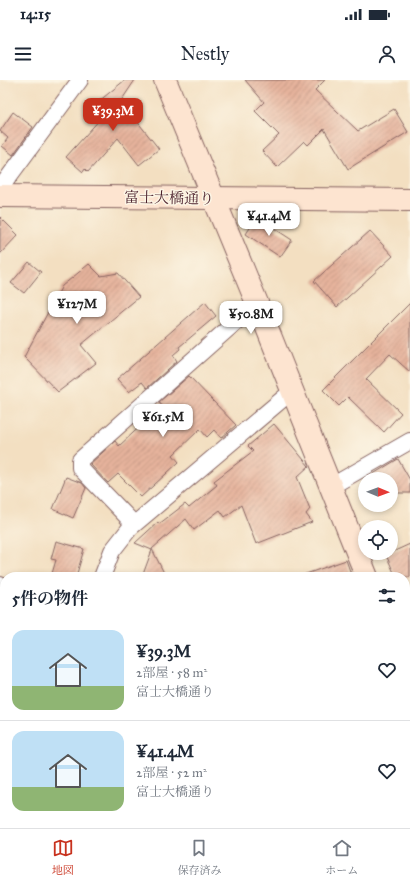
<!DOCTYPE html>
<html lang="ja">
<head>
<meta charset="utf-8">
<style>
	:root { --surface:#fff; --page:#f6f6f7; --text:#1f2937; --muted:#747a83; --line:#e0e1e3; --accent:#c8321e }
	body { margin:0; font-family:"IM FELL Great Primer","Noto Serif JP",serif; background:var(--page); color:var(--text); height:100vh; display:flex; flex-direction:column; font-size:15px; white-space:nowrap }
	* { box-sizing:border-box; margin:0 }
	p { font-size:13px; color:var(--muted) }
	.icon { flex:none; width:22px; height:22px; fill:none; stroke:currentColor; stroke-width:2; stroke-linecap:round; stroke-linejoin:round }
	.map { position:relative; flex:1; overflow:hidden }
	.panel { position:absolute; left:0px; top:492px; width:410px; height:256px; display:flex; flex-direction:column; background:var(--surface); border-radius:16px 16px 0 0; box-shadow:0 2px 6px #0003 }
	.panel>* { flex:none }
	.needle { width:26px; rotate:91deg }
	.controls { position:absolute; left:358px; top:392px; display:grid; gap:8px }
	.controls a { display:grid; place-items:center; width:40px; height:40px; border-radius:50%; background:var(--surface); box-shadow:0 2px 6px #0003; font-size:20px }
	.price { position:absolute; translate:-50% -34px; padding:0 9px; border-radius:8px; background:#fff; color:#222; font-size:13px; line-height:26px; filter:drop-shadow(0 1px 2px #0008) }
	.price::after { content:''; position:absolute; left:50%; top:24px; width:12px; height:9px; margin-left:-6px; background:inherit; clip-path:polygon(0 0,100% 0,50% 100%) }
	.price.current { background:var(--accent); color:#fff }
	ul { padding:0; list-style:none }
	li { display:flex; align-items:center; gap:12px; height:100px; padding:0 12px }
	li+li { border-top:1px solid var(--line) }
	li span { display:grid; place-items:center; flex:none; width:112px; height:80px; border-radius:12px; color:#555 }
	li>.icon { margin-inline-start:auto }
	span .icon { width:48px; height:48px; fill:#fffc; stroke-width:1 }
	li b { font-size:17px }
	h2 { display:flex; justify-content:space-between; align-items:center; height:48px; padding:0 12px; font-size:17px }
	.status { display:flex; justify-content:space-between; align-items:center; height:28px; padding:0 20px; background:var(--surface); direction:ltr }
	.status svg { height:11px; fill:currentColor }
	header { display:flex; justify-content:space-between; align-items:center; height:52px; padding:0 12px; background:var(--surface); font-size:18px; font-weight:600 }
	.menu { display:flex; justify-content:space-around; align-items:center; height:56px; border-top:1px solid var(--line); background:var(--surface); font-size:11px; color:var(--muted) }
	.menu a { display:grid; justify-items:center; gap:2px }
	.menu .current { color:var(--accent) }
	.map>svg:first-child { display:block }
</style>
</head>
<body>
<div class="status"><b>14:15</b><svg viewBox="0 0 49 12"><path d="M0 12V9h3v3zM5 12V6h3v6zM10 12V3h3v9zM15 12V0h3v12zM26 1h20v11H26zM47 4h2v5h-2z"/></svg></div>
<header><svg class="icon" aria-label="menu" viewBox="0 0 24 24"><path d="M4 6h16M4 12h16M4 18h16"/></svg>Nestly<svg class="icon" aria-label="person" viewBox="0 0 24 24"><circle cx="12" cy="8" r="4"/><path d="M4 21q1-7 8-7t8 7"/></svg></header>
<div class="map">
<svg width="410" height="748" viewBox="0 0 410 748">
	<defs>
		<pattern id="building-hatch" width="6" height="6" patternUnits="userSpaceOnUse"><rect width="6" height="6" fill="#e6b39c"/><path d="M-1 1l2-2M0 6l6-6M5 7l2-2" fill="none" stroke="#bc917f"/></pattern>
	</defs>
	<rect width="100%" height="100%" fill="#fcf5e5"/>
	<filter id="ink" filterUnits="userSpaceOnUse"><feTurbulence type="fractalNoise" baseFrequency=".025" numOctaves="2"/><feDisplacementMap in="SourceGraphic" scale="8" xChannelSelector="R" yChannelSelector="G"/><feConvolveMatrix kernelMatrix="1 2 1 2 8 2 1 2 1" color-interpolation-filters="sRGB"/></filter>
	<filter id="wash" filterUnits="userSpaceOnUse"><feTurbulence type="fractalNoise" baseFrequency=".012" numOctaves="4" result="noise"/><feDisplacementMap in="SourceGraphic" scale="16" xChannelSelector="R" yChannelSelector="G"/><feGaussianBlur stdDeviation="0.9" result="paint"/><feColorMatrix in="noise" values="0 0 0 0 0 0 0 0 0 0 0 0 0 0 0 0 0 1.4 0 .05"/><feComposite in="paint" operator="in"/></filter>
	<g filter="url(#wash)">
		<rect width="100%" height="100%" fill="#f3dfc1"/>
		<g id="blocks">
			<!-- building -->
			<g fill="url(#building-hatch)">
				<path d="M125,0H135L121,21L159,69L139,85L118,58L88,92L85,89L83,92L66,77L102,37L93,26Z"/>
				<path d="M245,0H325L315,10L358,51L394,29L408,52L348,89L324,49L308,65L304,61L277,87L262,71L279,55L255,31L264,22Z"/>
				<path d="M13,32L33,47L13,75L2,66L8,58L0,51Z"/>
				<path d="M0,137L18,155L0,174Z"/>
				<path d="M257,137L292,160L280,177L246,154Z"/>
				<path d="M370,151L393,176L337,227L314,201Z"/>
				<path d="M29,182L41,192L24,213L11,203Z"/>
				<path d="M89,184L101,196L118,193L139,217L81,265L96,283L58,312L24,277L62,206Z"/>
				<path d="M205,222L216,236L179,267L180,269L173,275L177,281L147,308L142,302L129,312L117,299Z"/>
				<path d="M410,223V292L390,274L366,299L401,333L384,352L348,317L339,326L323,310Z"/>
				<path d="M189,296L236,345L221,358L214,350L207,357L200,349L173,375L179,382L141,417L118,394L108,403L90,384L115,361L119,366L162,326L159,322Z"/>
				<path d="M274,344L309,386L297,397L310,429L306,434L312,442L256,464L241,425L225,437L220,430L194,450L186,439L152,469L166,497H142L152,470L135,463L158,442L159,444L185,424L189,428L217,405L214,401L253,371L248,366Z"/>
				<path d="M398,379L410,400V413H391V399H365Z"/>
				<path d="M66,397L82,403L86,408L73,438L53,429Z"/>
				<path d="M56,461L84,469L76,497H51L56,480L51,479Z"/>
				<path d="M410,464V497H396L386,475Z"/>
				<path d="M346,480L352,497H304L303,495Z"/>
			</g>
		</g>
	</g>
	<g filter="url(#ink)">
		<use href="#blocks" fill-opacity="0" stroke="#856260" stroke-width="1"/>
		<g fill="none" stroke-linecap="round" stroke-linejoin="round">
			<!-- street casing -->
			<g stroke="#856260" stroke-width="18">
				<g id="street">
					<path d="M2,106L80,0"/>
					<path d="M330,407L410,361"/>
					<path d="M134,444L80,388V380L257,223"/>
					<path d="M102,497L112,471L130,448L292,311"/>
					<path d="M0,505L5,508"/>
					<path d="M302,743L304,748"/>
					<path d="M239,748L249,743"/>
				</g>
			</g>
			<!-- secondary casing -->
			<g stroke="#856260" stroke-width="24">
				<g id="secondary">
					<path d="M165,0L257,223L367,497"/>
					<path d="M0,116L410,120"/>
					<path d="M405,588L410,600"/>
				</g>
			</g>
			<!-- street -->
			<use href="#street" stroke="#fff" stroke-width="16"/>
			<!-- secondary -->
			<use href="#secondary" stroke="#fde4d0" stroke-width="22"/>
		</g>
	</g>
	<g text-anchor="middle" stroke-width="3" stroke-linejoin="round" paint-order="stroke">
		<!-- street labels -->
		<g font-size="15" fill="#4a1f2b" stroke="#fcf5e5">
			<text transform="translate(169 118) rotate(1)" y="5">富士大橋通り</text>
		</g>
	</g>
</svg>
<div class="controls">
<a><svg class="needle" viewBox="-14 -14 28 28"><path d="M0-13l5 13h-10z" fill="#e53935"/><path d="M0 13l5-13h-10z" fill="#747a83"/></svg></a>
<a><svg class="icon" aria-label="locate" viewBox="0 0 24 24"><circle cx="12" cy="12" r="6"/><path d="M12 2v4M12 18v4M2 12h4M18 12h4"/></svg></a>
</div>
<b class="price current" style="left:113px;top:52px">¥39.3M</b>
<b class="price" style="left:269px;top:157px">¥41.4M</b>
<b class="price" style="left:77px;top:245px">¥127M</b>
<b class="price" style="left:251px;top:255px">¥50.8M</b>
<b class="price" style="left:163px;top:358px">¥61.5M</b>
<section class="panel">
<h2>5件の物件<svg class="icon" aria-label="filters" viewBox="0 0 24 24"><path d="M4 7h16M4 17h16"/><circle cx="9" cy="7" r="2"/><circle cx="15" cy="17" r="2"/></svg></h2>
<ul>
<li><span style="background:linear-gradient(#bfe0f5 70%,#8fb573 0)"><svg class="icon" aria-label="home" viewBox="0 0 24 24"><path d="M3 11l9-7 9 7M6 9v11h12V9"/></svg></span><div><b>¥39.3M</b><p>2部屋 · 58 m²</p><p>富士大橋通り</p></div><svg class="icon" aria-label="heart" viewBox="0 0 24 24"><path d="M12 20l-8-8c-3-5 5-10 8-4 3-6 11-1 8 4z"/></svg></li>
<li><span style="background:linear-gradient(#bfe0f5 70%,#8fb573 0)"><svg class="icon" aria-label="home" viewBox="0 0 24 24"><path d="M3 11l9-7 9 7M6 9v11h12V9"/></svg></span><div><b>¥41.4M</b><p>2部屋 · 52 m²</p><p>富士大橋通り</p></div><svg class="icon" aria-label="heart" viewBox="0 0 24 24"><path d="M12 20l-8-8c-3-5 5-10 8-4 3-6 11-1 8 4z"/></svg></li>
</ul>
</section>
</div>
<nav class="menu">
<a class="current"><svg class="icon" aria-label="map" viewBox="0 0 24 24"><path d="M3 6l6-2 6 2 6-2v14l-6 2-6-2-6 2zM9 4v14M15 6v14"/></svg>地図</a>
<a><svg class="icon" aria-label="saved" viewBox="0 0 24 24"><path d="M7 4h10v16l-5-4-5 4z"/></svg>保存済み</a>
<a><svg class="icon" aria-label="home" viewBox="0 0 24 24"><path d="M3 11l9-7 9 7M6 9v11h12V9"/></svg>ホーム</a>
</nav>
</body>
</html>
